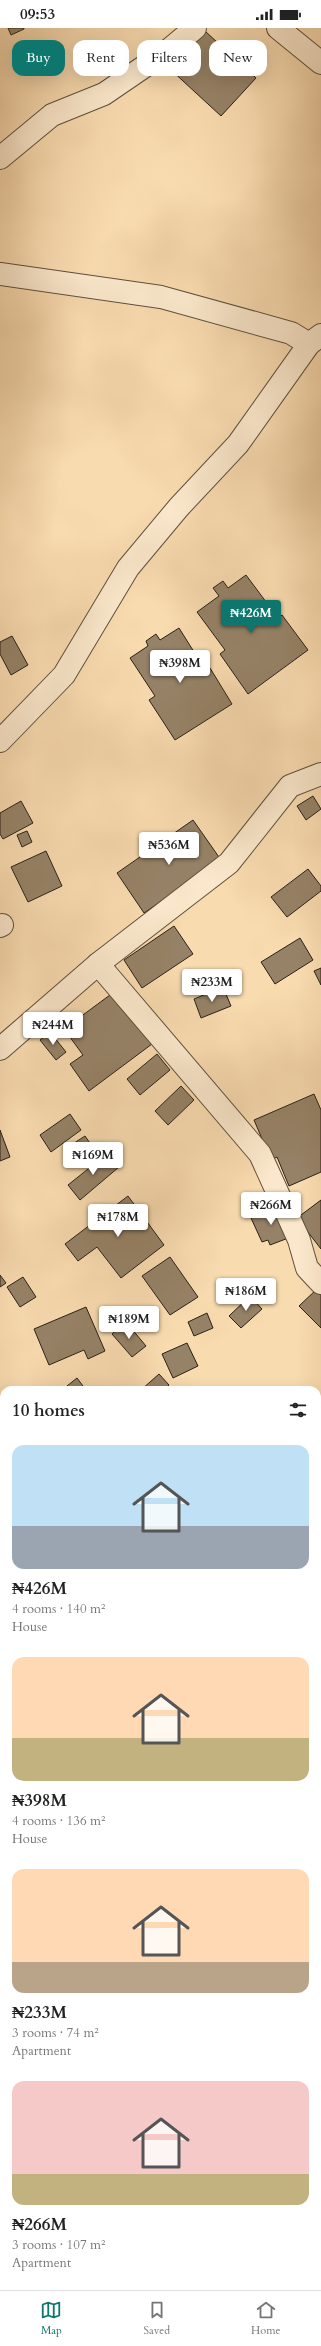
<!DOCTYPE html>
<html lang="en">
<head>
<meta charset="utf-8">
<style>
	:root { --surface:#fff; --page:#f6f6f6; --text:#222; --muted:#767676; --line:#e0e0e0; --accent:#0f766e }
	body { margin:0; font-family:Cardo,serif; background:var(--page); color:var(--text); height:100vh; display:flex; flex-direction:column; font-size:15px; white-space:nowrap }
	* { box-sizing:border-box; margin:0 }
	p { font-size:13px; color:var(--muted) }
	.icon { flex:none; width:22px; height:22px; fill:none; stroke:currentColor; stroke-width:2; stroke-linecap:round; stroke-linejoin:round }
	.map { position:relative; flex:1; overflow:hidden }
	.sheet { position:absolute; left:0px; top:1358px; width:321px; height:904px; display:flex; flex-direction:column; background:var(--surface); border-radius:12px 12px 0 0; box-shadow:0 4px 16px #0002 }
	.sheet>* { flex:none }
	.banner { position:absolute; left:12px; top:12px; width:297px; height:36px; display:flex; gap:8px }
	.price { position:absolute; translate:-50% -34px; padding:0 9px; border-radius:4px; background:#fff; color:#222; font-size:13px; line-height:26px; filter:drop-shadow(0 1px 2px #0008) }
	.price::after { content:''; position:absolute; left:50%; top:24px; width:12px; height:9px; margin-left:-6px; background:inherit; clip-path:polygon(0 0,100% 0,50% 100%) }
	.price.selected { background:var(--accent); color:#fff }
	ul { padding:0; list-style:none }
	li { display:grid; align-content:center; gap:8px; height:212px; padding:0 12px }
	li span { display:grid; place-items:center; height:124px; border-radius:12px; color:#555 }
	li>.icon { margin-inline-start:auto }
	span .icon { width:72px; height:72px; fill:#fffc; stroke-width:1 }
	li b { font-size:17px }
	h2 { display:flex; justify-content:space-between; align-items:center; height:48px; padding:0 12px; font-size:17px }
	.chip { padding:0 14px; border-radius:12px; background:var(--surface); box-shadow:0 4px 16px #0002; font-size:14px; line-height:36px }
	.chip.selected { background:var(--accent); color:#fff }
	.status { display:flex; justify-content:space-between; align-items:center; height:28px; padding:0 20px; background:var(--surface); direction:ltr }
	.status svg { height:11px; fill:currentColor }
	.dock { display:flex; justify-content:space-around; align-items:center; height:56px; border-top:1px solid var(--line); background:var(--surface); font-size:11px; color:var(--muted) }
	.dock a { display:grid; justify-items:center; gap:2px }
	.dock .selected { color:var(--accent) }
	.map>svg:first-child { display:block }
</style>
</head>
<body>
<div class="status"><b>09:53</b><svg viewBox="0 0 49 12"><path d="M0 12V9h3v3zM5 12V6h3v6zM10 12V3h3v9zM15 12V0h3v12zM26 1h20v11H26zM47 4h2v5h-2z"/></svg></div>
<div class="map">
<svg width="321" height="2262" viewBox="0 0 321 2262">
	<rect width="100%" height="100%" fill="#f9dbb0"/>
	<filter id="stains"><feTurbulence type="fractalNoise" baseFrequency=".005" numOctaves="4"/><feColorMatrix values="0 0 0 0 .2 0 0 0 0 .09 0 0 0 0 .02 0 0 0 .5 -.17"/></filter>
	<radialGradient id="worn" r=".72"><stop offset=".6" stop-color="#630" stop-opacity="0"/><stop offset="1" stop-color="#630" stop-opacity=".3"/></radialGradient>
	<!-- building -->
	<g fill="#968267" stroke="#2a2117">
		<path d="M8,0H24V1L11,7Z"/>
		<path d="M205,3L256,50L221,88L170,41Z"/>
		<path d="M246,547L278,590L282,587L308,622L248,666L220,626L225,622L197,584L219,568L213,560L223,553L228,560Z"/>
		<path d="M179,600L206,643L210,640L232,676L175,712L149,672L155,668L130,630L148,618L146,613L156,606L160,612Z"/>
		<path d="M12,608L28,637L11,647L0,626V614Z"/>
		<path d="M313,768L321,781L306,792L297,778Z"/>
		<path d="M21,773L33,795L3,811L0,806V785Z"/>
		<path d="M193,792L221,832L144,885L117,845Z"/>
		<path d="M27,803L32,814L22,819L17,807Z"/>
		<path d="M46,823L62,858L28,874L11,839Z"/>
		<path d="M308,841L321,858V863L287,889L271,869Z"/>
		<path d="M174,898L193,926L142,960L124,932Z"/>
		<path d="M300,910L313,932L275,956L261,934Z"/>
		<path d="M321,940V957L314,943Z"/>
		<path d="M223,959L231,978L201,990L194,971Z"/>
		<path d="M114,964L152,1016L89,1063L70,1036L83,1027L64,1001Z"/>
		<path d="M50,1004L66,1024L56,1032L40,1012Z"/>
		<path d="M157,1026L170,1042L140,1067L127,1051Z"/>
		<path d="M181,1058L194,1072L168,1097L155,1083Z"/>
		<path d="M314,1066L321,1082V1144L289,1158L277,1129L271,1132L254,1092Z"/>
		<path d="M70,1086L81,1102L51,1124L40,1107Z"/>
		<path d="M0,1102L10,1129L0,1133Z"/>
		<path d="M85,1108L94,1121L74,1135L65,1121Z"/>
		<path d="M108,1125L119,1139L80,1172L68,1157Z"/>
		<path d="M128,1168L164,1217L121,1250L97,1219L78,1233L65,1216Z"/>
		<path d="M321,1172V1221L297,1190Z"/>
		<path d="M277,1178L291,1209L270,1217L268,1212L262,1214L251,1190Z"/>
		<path d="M170,1229L198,1269L170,1287L142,1248Z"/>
		<path d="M0,1247L6,1255L0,1259Z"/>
		<path d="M23,1249L36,1269L20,1279L7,1259Z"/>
		<path d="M317,1261L321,1265V1300L299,1278Z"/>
		<path d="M250,1268L262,1281L241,1300L229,1288Z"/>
		<path d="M86,1279L105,1323L88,1331L84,1322L49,1337L34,1301Z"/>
		<path d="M207,1285L213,1300L194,1308L188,1294Z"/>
		<path d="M126,1294L146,1318L132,1329L112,1306Z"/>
		<path d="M187,1315L198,1338L173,1350L162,1326Z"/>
		<path d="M159,1346L169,1357L163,1362H141Z"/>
		<path d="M77,1350L86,1362H62Z"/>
		<path d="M4,1417V1429L0,1425V1421Z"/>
		<path d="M321,1483V1503L317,1498V1487Z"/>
		<path d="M321,1583V1607L317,1601V1585Z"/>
		<path d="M321,1660V1676L317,1673V1664Z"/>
		<path d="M0,1691L4,1701V1734L0,1735Z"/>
		<path d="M317,1895L321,1905V1918L317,1920Z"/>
		<path d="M319,2179L321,2228L317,2231V2181Z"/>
		<path d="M317,2247L321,2253V2262H305L302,2258H317Z"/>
		<path d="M0,2255L9,2262H0Z"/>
		<path d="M226,2258L228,2262H216L224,2258Z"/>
		<path d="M237,2258H280L274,2262H239Z"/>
	</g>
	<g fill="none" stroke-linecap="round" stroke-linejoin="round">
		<!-- street casing -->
		<g stroke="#5e503d" stroke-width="24">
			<g id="street">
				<path d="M278,0L321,35"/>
				<path d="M0,130L52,87L104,66L170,21L195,0"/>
				<path d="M0,246L161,269L291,305L309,316"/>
				<path d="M0,713L64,647L128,540L179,479L238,416L309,316L321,307"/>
				<path d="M0,898L2,897"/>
				<path d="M98,936L260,1126L299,1212L307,1240L321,1255"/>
				<path d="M0,1021L98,936L229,835L290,758L321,746"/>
				<path d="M0,1441L4,1443"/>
				<path d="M317,1457L321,1461"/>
				<path d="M317,1532L321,1528"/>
				<path d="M0,1614L4,1633"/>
				<path d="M317,1693L321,1698"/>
				<path d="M0,1825L4,1822"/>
				<path d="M0,1874L4,1880"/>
				<path d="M317,2075H321"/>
				<path d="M0,2083L2,2069"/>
				<path d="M317,2145L321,2142"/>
				<path d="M197,2262L199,2258"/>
			</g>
		</g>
		<!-- street -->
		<use href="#street" stroke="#fbe8cc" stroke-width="22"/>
	</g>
	<rect width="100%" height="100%" filter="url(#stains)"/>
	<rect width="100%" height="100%" fill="url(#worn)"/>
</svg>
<b class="price selected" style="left:251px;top:606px">₦426M</b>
<b class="price" style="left:180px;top:656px">₦398M</b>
<b class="price" style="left:169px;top:838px">₦536M</b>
<b class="price" style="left:212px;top:975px">₦233M</b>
<b class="price" style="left:53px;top:1018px">₦244M</b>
<b class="price" style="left:93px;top:1148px">₦169M</b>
<b class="price" style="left:271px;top:1198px">₦266M</b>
<b class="price" style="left:118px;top:1210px">₦178M</b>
<b class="price" style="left:246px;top:1284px">₦186M</b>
<b class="price" style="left:129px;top:1312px">₦189M</b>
<div class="banner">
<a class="chip selected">Buy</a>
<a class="chip">Rent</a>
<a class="chip">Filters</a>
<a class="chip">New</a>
</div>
<section class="sheet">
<h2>10 homes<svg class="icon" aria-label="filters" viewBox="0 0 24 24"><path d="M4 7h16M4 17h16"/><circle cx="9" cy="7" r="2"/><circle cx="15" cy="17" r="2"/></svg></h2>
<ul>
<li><span style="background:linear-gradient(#bfe0f5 65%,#9aa5b1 0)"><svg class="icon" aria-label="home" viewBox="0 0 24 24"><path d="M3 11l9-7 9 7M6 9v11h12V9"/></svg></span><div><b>₦426M</b><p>4 rooms · 140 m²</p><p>House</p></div></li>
<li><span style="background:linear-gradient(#ffd9b3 65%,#c2b280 0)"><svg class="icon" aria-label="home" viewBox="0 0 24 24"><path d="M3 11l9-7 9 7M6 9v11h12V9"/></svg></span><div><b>₦398M</b><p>4 rooms · 136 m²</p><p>House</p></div></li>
<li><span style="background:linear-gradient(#ffd9b3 75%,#b9a48a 0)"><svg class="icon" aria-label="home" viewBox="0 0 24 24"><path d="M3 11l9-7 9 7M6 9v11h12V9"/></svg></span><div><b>₦233M</b><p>3 rooms · 74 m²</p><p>Apartment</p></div></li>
<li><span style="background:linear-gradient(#f6c9c9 75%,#c2b280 0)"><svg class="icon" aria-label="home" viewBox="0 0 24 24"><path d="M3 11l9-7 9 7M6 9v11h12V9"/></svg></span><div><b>₦266M</b><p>3 rooms · 107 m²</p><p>Apartment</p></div></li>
</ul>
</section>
</div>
<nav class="dock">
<a class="selected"><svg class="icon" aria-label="map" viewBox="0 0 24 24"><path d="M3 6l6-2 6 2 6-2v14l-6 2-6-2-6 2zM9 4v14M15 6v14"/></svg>Map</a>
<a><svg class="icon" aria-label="saved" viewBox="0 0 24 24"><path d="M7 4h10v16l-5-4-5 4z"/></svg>Saved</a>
<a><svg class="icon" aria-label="home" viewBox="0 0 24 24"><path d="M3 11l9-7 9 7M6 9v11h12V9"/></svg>Home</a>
</nav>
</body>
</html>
